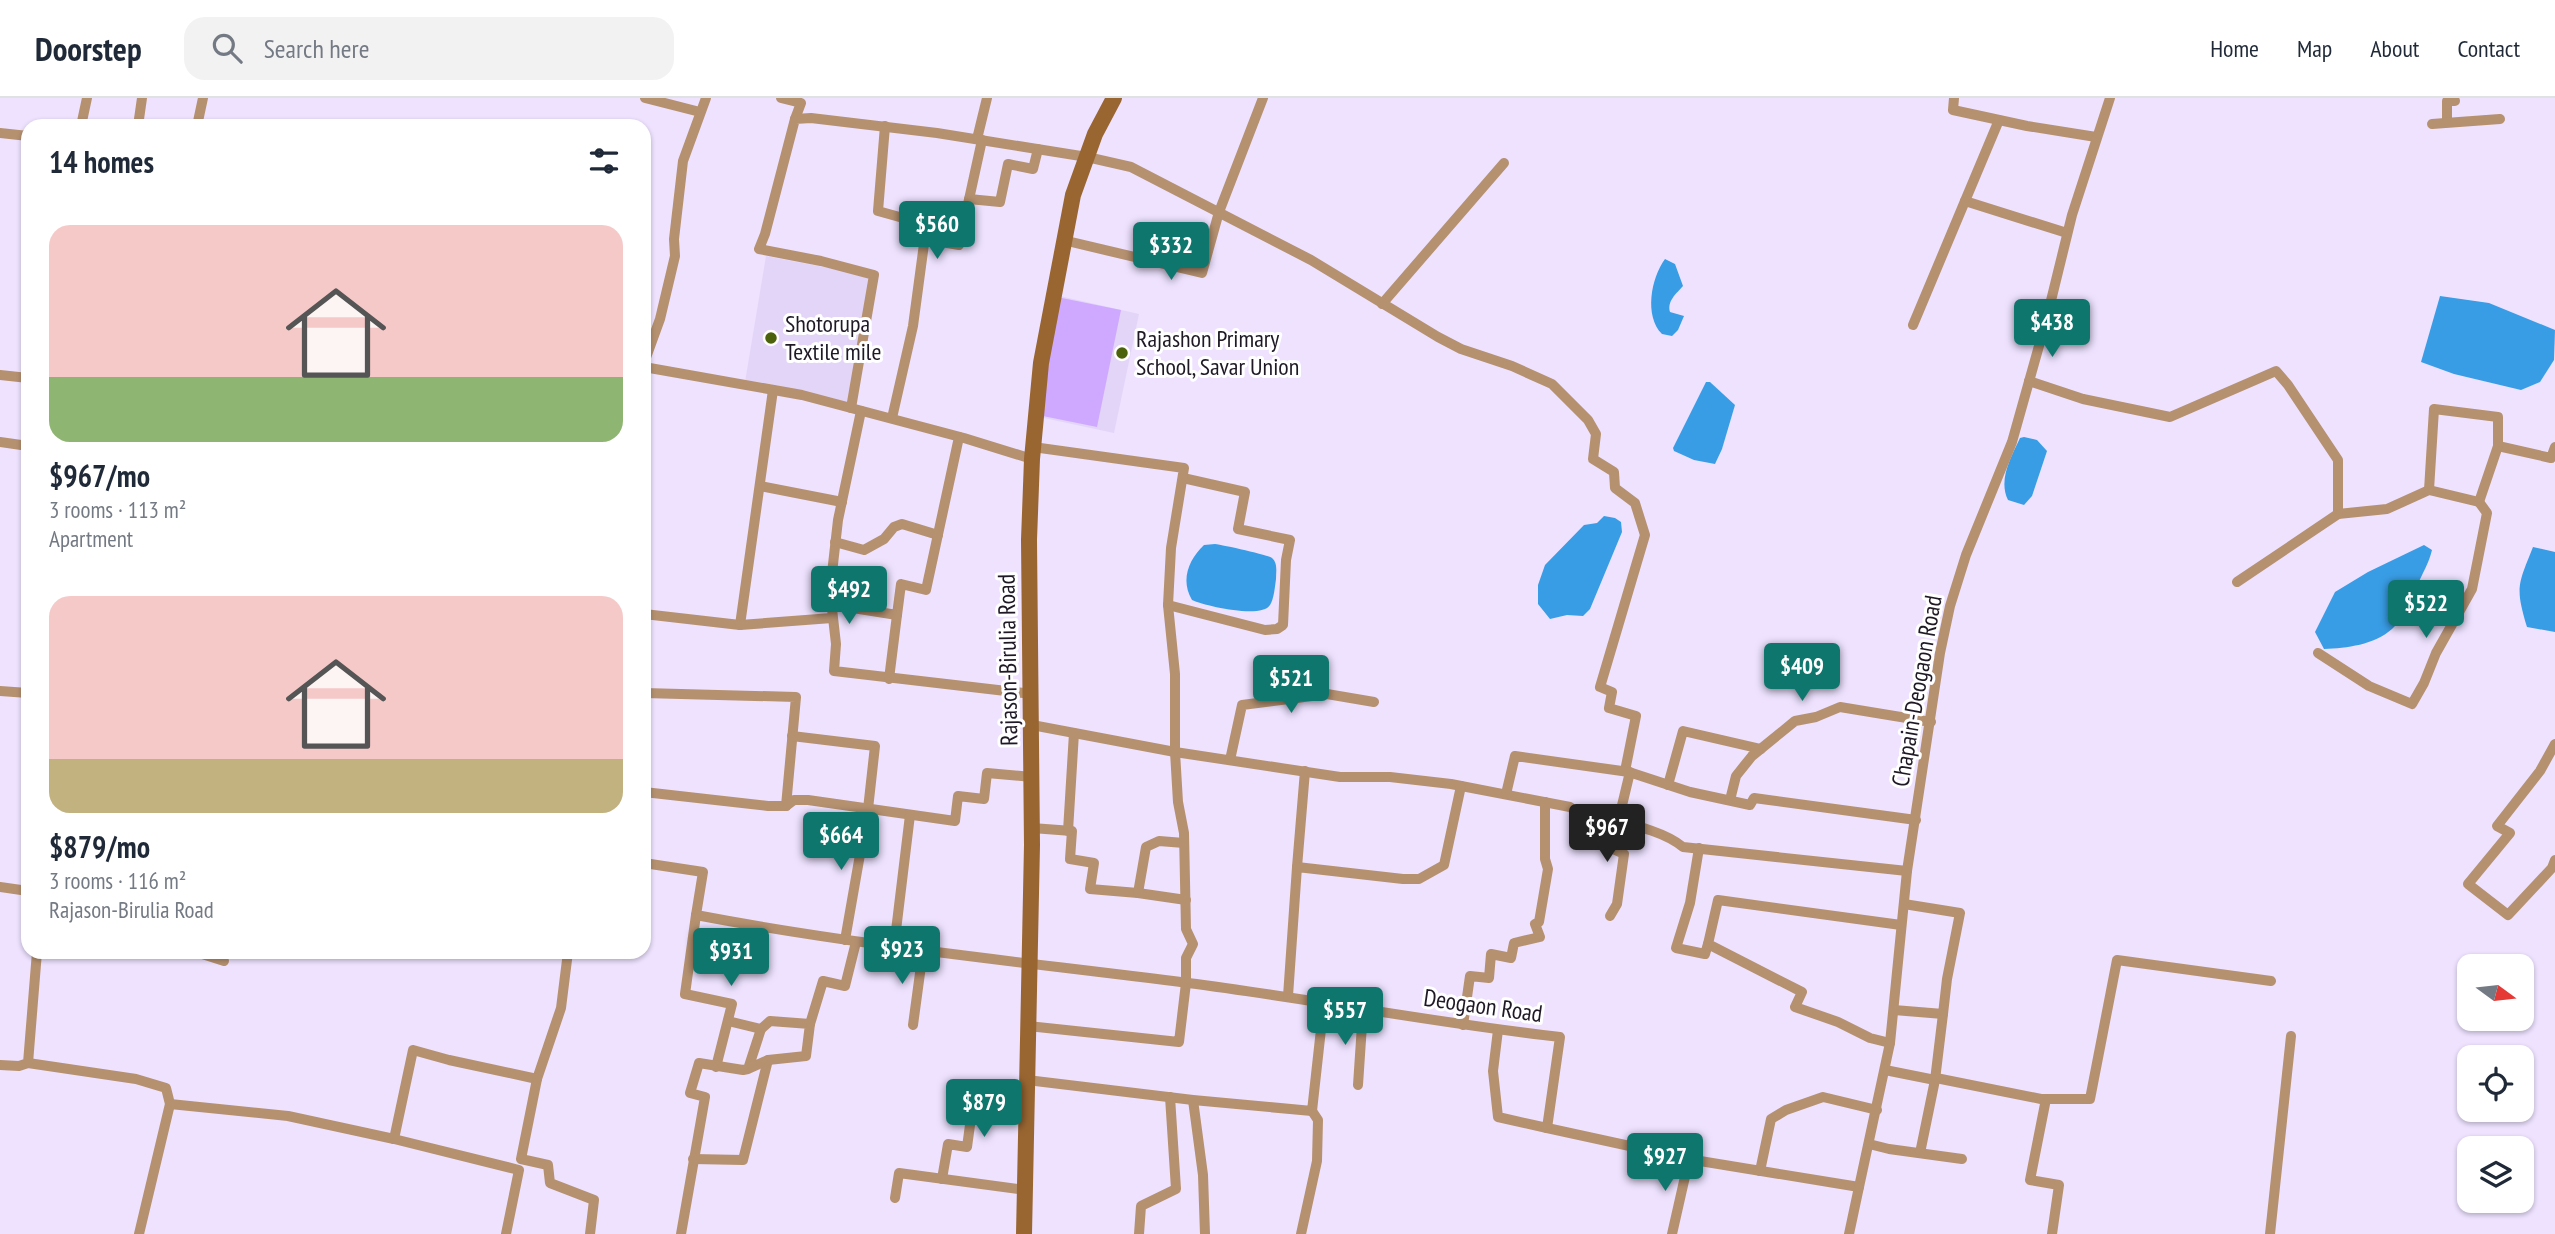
<!DOCTYPE html>
<html lang="en">
<head>
<meta charset="utf-8">
<style>
	:root { --surface:#fff; --page:#f2f2f3; --text:#1f2937; --muted:#747a83; --line:#e0e1e3; --accent:#0f766e }
	body { margin:0; font-family:"PT Sans Narrow",sans-serif; background:var(--page); color:var(--text); height:100vh; display:flex; flex-direction:column; font-size:26px; white-space:nowrap }
	* { box-sizing:border-box; margin:0 }
	p { font-size:23px; color:var(--muted) }
	.icon { flex:none; width:38px; height:38px; fill:none; stroke:currentColor; stroke-width:2; stroke-linecap:round; stroke-linejoin:round }
	.map { position:relative; flex:1; overflow:hidden }
	.details { position:absolute; left:21px; top:21px; width:630px; height:840px; display:flex; flex-direction:column; background:var(--surface); border-radius:21px; box-shadow:0 2px 5px #0004 }
	.details>* { flex:none }
	.needle { width:46px; rotate:105deg }
	.fabs { position:absolute; left:2457px; top:856px; display:grid; gap:14px }
	.fabs a { display:grid; place-items:center; width:77px; height:77px; border-radius:14px; background:var(--surface); box-shadow:0 2px 5px #0004; font-size:35px }
	.price { position:absolute; translate:-50% -60px; padding:0 16px; border-radius:7px; background:var(--accent); color:#fff; font-size:23px; line-height:46px; filter:drop-shadow(0 2px 4px #0008) }
	.price::after { content:''; position:absolute; left:50%; top:42px; width:21px; height:16px; margin-left:-10px; background:inherit; clip-path:polygon(0 0,100% 0,50% 100%) }
	.price.selected { background:#222; color:#fff }
	ul { padding:0; list-style:none }
	li { display:grid; align-content:center; gap:14px; height:371px; padding:0 28px }
	li span { display:grid; place-items:center; height:217px; border-radius:21px; color:#555 }
	li>.icon { margin-inline-start:auto }
	span .icon { width:126px; height:126px; fill:#fffc; stroke-width:1 }
	li b { font-size:30px }
	h2 { display:flex; justify-content:space-between; align-items:center; height:84px; padding:0 28px; font-size:30px }
	header { display:flex; align-items:center; gap:42px; box-sizing:border-box; height:98px; padding:0 35px; background:var(--surface); border-bottom:2px solid var(--line) }
	header strong { font-size:33px }
	nav { display:flex; gap:38px; margin-inline-start:auto; font-size:24px }
	.search { width:490px; height:63px; background:var(--page); display:flex; align-items:center; gap:18px; box-sizing:border-box; padding:0 24px; border-radius:21px; color:var(--muted); font-size:26px }
	.map>svg:first-child { display:block }
</style>
</head>
<body>
<header>
<strong>Doorstep</strong>
<div class="search"><svg class="icon" aria-label="search" viewBox="0 0 24 24"><circle cx="10" cy="10" r="6"/><path d="M15 15l6 6"/></svg>Search here</div>
<nav><a>Home</a><a>Map</a><a>About</a><a>Contact</a></nav>
</header>
<div class="map">
<svg width="2555" height="1136" viewBox="0 0 2555 1136">
	<rect width="100%" height="100%" fill="#eee2ff"/>
	<!-- built -->
	<g fill="#e3d5f7">
		<path d="M766,158L871,178L847,306L745,284Z"/>
		<path d="M1051,196L1139,216L1114,335L1030,317Z"/>
	</g>
	<!-- green -->
	<path fill="#cfa9ff" d="M1057,199L1121,212L1097,329L1033,316Z"/>
	<!-- water -->
	<g fill="#399de5">
		<path d="M1665,161L1675,166L1683,188C1676,196 1667,203 1670,214L1684,218L1678,232L1672,238L1662,236C1644,218 1651,180 1665,161Z"/>
		<path d="M2440,198L2489,205L2555,232L2554,262L2540,284L2521,292L2454,276L2421,264Z"/>
		<path d="M1706,284H1710L1735,307L1722,351L1715,366L1694,362L1674,353L1673,350Z"/>
		<path d="M2024,339L2037,342L2047,353L2032,398L2024,407L2008,402C1998,382 2011,359 2020,340Z"/>
		<path d="M1604,418L1615,420L1621,424L1622,434L1590,511L1583,518L1567,517L1550,521L1538,506V487L1545,467L1584,427L1597,425Z"/>
		<path d="M1215,446C1223,447 1269,457 1272,460C1278,465 1276,474 1276,481C1275,488 1274,501 1270,507C1262,521 1205,508 1192,502C1180,482 1189,461 1204,447Z"/>
		<path d="M2424,447L2432,452C2429,465 2422,476 2417,488C2411,502 2404,521 2392,531C2374,547 2347,550 2324,551L2315,534L2335,494L2368,474Z"/>
		<path d="M2533,449L2555,454V534L2527,529C2515,489 2518,487 2533,449Z"/>
	</g>
	<g fill="none" stroke-linecap="round" stroke-linejoin="round">
		<!-- street -->
		<g stroke="#b59170" stroke-width="10">
			<path d="M645,0L700,14"/>
			<path d="M781,0L801,5L795,21"/>
			<path d="M1954,0L1953,12L2027,28L2096,39"/>
			<path d="M1999,22L1965,103L2067,135"/>
			<path d="M2447,24V3H2455L2454,0"/>
			<path d="M2432,26L2500,21"/>
			<path d="M81,28L87,0"/>
			<path d="M138,28L142,0"/>
			<path d="M197,28L203,0"/>
			<path d="M885,28L878,113L921,125L926,131L913,228L892,320"/>
			<path d="M0,35L28,38"/>
			<path d="M977,41L987,0"/>
			<path d="M969,101L1000,104L1008,66L1033,71L1038,51"/>
			<path d="M924,141L959,147L982,42"/>
			<path d="M1063,142L1202,175L1219,114L1263,0"/>
			<path d="M1382,206L1504,65"/>
			<path d="M1913,227L1965,103"/>
			<path d="M644,265L660,221L675,158L674,141L683,63L706,0"/>
			<path d="M644,269L802,297L964,340L1032,361"/>
			<path d="M0,277L28,280"/>
			<path d="M2029,283L2083,301L2170,319L2276,273L2288,287L2338,362V416L2387,411L2429,392L2479,404L2498,348L2551,360L2555,349"/>
			<path d="M851,310L874,177L821,163L759,151L765,136L795,21L811,20L937,35L1087,59L1131,69L1311,162L1438,239L1461,251L1512,268L1552,286L1588,322L1596,336L1593,361L1614,374L1615,390L1635,405L1645,437L1600,589L1612,594L1609,610L1636,618L1625,673"/>
			<path d="M861,313L838,422L830,493L836,546L834,573L1032,596"/>
			<path d="M0,344L28,348"/>
			<path d="M760,388L842,404"/>
			<path d="M2429,392L2434,311L2498,319V348"/>
			<path d="M835,444L864,452L884,441L894,429L902,426L938,437"/>
			<path d="M2237,484L2338,416"/>
			<path d="M830,490L858,494L853,510L897,517L901,486L926,492L959,339"/>
			<path d="M1168,507L1265,532L1277,531L1283,527L1286,462L1290,442L1238,431L1245,394L1183,380"/>
			<path d="M644,516L740,527L773,292"/>
			<path d="M740,527L832,520"/>
			<path d="M2318,555L2369,588L2412,606L2424,585L2436,555L2472,491L2487,415L2479,404"/>
			<path d="M889,581L897,517"/>
			<path d="M0,593L28,595"/>
			<path d="M644,595L796,599L786,708H768L644,694"/>
			<path d="M1032,627L1175,654L1340,679H1390L1451,686L1570,709C1583,720 1600,720 1616,723C1638,728 1666,735 1683,749L1907,773"/>
			<path d="M644,636L645,595"/>
			<path d="M792,638L875,648L868,711L845,842"/>
			<path d="M2555,646L2540,673L2497,728L2510,735L2468,786L2508,817L2552,770L2555,762"/>
			<path d="M1230,662L1242,607L1327,596L1374,604"/>
			<path d="M1668,687L1683,633L1761,651"/>
			<path d="M1506,696L1515,658L1629,674L1690,694L1750,707L1754,700L1916,722"/>
			<path d="M1730,702L1736,678L1752,658L1795,623L1816,619L1840,609L1931,624"/>
			<path d="M786,708L794,702H808L955,723L958,698L984,701L987,675L1032,679"/>
			<path d="M1618,724L1630,674"/>
			<path d="M1032,730L1072,733L1070,761L1094,765L1090,791L1138,795L1146,749L1159,743L1184,745"/>
			<path d="M1068,733L1074,635"/>
			<path d="M1699,750L1690,805L1676,850L1705,856L1708,846"/>
			<path d="M644,765L703,774L696,817C859,848 1024,864 1188,885C1313,901 1435,925 1560,939L1547,1030L1694,1062L1859,1089L1849,1136"/>
			<path d="M1297,769L1305,673"/>
			<path d="M0,789L28,793"/>
			<path d="M1138,795L1186,802"/>
			<path d="M696,817L685,896L732,906L716,969"/>
			<path d="M1610,818L1617,806L1624,756L1613,751L1614,723"/>
			<path d="M894,849L910,717"/>
			<path d="M196,854L224,863"/>
			<path d="M1288,898L1297,769L1403,781H1419L1444,767L1461,688"/>
			<path d="M1894,912L1943,916L1947,881L1960,815L1904,806"/>
			<path d="M728,923L761,931"/>
			<path d="M810,926L823,883L845,888L856,844"/>
			<path d="M913,927L923,853"/>
			<path d="M1463,927L1470,878L1489,880L1491,856L1511,860L1514,845L1540,839L1535,826L1539,824L1548,771L1545,761V704"/>
			<path d="M1028,928L1179,944L1186,885V860L1193,846L1186,831L1184,735L1178,704L1175,654V576L1168,507L1171,450L1184,370L1033,349"/>
			<path d="M1498,932L1493,973L1498,1019L1547,1030"/>
			<path d="M1890,945L1870,940L1838,924L1795,909L1802,894L1708,846L1718,802L1901,827"/>
			<path d="M28,965L136,981L166,990L170,1006L139,1136"/>
			<path d="M0,967L19,968L28,965L37,854"/>
			<path d="M1885,972L1935,982L1943,916"/>
			<path d="M1936,980L2041,1001H2090L2117,862L2271,883"/>
			<path d="M537,981L561,910L568,854"/>
			<path d="M1027,982L1193,1002L1312,1013L1324,904"/>
			<path d="M1358,987L1363,912"/>
			<path d="M2046,1001L2030,1082L2059,1087L2052,1136"/>
			<path d="M1193,1002L1203,1077L1205,1136"/>
			<path d="M170,1006L288,1018L394,1041L519,1072L506,1136"/>
			<path d="M394,1041L413,952L449,962L537,981L521,1061L548,1067L550,1085L594,1102L590,1136"/>
			<path d="M1869,1046L1889,1051L1962,1061"/>
			<path d="M1920,1055L1935,982"/>
			<path d="M693,1061L743,1062L768,962"/>
			<path d="M1760,1073L1771,1021L1786,1012L1823,999L1877,1012"/>
			<path d="M942,1081L948,1046L967,1049L973,1005L1027,1009"/>
			<path d="M1859,1089L1890,945L1907,773L1940,555L1950,508L1966,457L2012,344L2046,223L2072,117L2110,0"/>
			<path d="M895,1100L899,1075L1026,1092"/>
			<path d="M681,1136L705,999L690,995L699,965L743,972L748,971L761,931L770,923L810,926L806,958L768,962L748,971"/>
			<path d="M1139,1136L1141,1108L1176,1091L1170,999"/>
			<path d="M1301,1136L1317,1063L1318,1022L1312,1013"/>
			<path d="M1672,1136L1689,1061"/>
			<path d="M2270,1136L2291,938"/>
		</g>
		<!-- secondary -->
		<path stroke="#996631" stroke-width="16" d="M1024,1136L1032,747L1029,442L1032,361L1041,265L1073,97L1095,36L1114,0"/>
	</g>
	<!-- markers -->
	<g fill="#4b610c" stroke="#fff" stroke-width="2.5">
		<circle cx="771" cy="240" r="7"/>
		<circle cx="1122" cy="255" r="7"/>
	</g>
	<g text-anchor="middle" stroke-width="6" stroke-linejoin="round" paint-order="stroke">
		<!-- poi labels -->
		<g font-size="24" fill="#1e1925" stroke="#fff" text-anchor="start">
			<text x="785" y="234">Shotorupa<tspan x="785" dy="28">Textile mile</tspan></text>
			<text x="1136" y="249">Rajashon Primary<tspan x="1136" dy="28">School, Savar Union</tspan></text>
		</g>
		<!-- street labels -->
		<g font-size="24" fill="#1e1925" stroke="#fff">
			<text transform="translate(1008 562) rotate(-91)" y="8">Rajason-Birulia Road</text>
			<text transform="translate(1917 593) rotate(-80)" y="8">Chapain-Deogaon Road</text>
			<text transform="translate(1483 908) rotate(8)" y="8">Deogaon Road</text>
		</g>
	</g>
</svg>
<div class="fabs">
<a><svg class="needle" viewBox="-14 -14 28 28"><path d="M0-13l5 13h-10z" fill="#e53935"/><path d="M0 13l5-13h-10z" fill="#747a83"/></svg></a>
<a><svg class="icon" aria-label="locate" viewBox="0 0 24 24"><circle cx="12" cy="12" r="6"/><path d="M12 2v4M12 18v4M2 12h4M18 12h4"/></svg></a>
<a><svg class="icon" aria-label="layers" viewBox="0 0 24 24"><path d="M12 4l9 5-9 5-9-5zM3 14l9 5 9-5"/></svg></a>
</div>
<b class="price" style="left:937px;top:163px">$560</b>
<b class="price" style="left:1171px;top:184px">$332</b>
<b class="price" style="left:2052px;top:261px">$438</b>
<b class="price" style="left:849px;top:528px">$492</b>
<b class="price" style="left:2426px;top:542px">$522</b>
<b class="price" style="left:1802px;top:605px">$409</b>
<b class="price" style="left:1291px;top:617px">$521</b>
<b class="price selected" style="left:1607px;top:766px">$967</b>
<b class="price" style="left:841px;top:774px">$664</b>
<b class="price" style="left:902px;top:888px">$923</b>
<b class="price" style="left:731px;top:890px">$931</b>
<b class="price" style="left:1345px;top:949px">$557</b>
<b class="price" style="left:984px;top:1041px">$879</b>
<b class="price" style="left:1665px;top:1095px">$927</b>
<section class="details">
<h2>14 homes<svg class="icon" aria-label="filters" viewBox="0 0 24 24"><path d="M4 7h16M4 17h16"/><circle cx="9" cy="7" r="2"/><circle cx="15" cy="17" r="2"/></svg></h2>
<ul>
<li><span style="background:linear-gradient(#f6c9c9 70%,#8fb573 0)"><svg class="icon" aria-label="home" viewBox="0 0 24 24"><path d="M3 11l9-7 9 7M6 9v11h12V9"/></svg></span><div><b>$967/mo</b><p>3 rooms · 113 m²</p><p>Apartment</p></div></li>
<li><span style="background:linear-gradient(#f6c9c9 75%,#c2b280 0)"><svg class="icon" aria-label="home" viewBox="0 0 24 24"><path d="M3 11l9-7 9 7M6 9v11h12V9"/></svg></span><div><b>$879/mo</b><p>3 rooms · 116 m²</p><p>Rajason-Birulia Road</p></div></li>
</ul>
</section>
</div>
</body>
</html>
